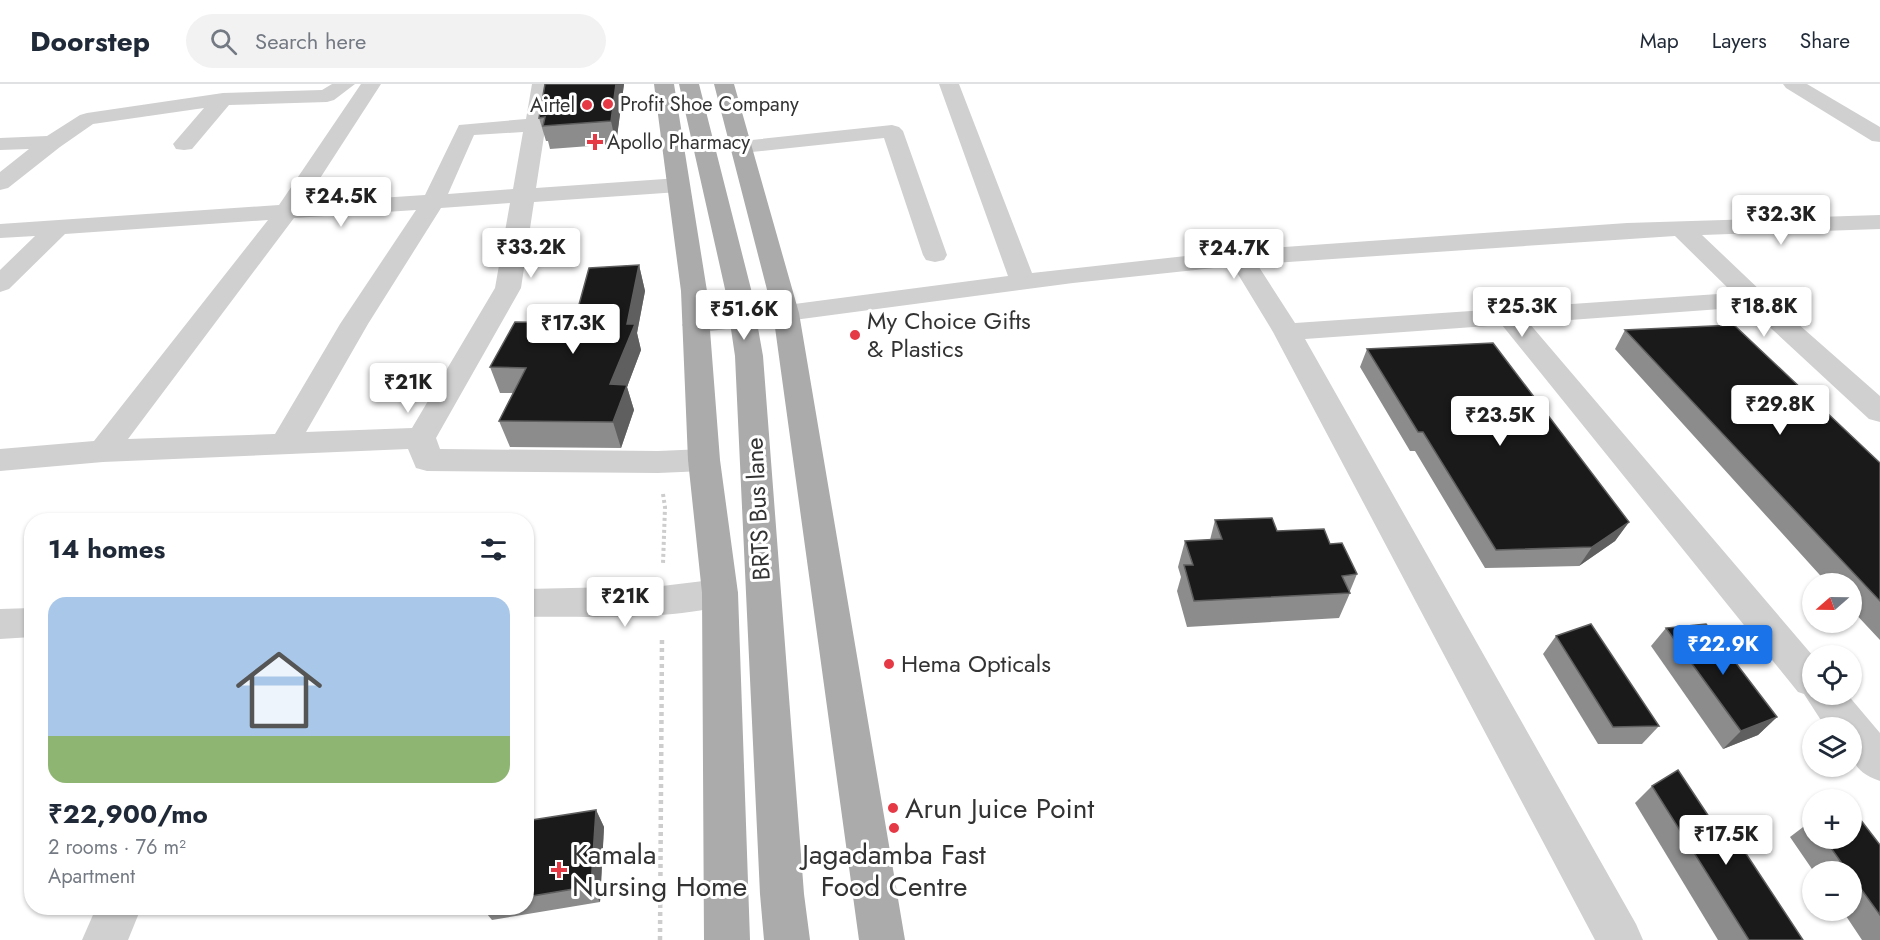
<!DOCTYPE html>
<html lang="en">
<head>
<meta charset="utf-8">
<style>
  :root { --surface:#fff; --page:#f2f2f3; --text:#1f2937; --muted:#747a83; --line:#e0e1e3; --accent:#1a73e8 }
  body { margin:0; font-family:Jost,sans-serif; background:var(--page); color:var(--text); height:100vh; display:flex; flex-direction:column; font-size:22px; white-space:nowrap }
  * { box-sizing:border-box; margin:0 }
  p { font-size:20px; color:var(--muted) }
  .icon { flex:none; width:33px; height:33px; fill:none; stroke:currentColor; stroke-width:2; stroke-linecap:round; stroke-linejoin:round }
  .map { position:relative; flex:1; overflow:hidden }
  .panel { position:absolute; left:24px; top:429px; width:510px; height:402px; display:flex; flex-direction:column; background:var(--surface); border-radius:24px; box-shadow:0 2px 4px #0004 }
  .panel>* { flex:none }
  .needle { width:39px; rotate:250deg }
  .controls { position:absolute; left:1802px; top:489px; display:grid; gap:12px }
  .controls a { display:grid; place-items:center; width:60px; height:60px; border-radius:50%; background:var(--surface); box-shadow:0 2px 4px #0004; font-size:30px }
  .price { position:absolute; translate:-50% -51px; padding:0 14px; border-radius:6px; background:#fff; color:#222; font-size:20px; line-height:39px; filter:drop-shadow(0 2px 3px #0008) }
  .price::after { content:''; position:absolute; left:50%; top:36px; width:18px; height:14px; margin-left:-9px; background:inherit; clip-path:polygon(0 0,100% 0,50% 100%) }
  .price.active { background:var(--accent); color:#fff }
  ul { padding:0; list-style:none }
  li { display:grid; align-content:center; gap:12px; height:318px; padding:0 24px }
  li+li { border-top:2px solid var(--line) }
  li span { display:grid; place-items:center; height:186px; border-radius:18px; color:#555 }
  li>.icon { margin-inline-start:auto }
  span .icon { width:108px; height:108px; fill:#fffc; stroke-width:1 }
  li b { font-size:26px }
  h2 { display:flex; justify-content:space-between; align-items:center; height:72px; padding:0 24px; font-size:26px }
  header { display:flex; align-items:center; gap:36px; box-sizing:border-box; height:84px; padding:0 30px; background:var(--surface); border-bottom:2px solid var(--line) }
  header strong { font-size:28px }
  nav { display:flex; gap:33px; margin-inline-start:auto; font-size:21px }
  .search { width:420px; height:54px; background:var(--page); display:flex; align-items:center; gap:15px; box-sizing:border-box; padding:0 21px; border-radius:33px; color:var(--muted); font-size:22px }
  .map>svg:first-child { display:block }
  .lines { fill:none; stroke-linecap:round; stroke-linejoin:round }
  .path-far1 { stroke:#cdcdcd; stroke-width:4; stroke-dasharray:3 3; stroke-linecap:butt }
  .path { stroke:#cdcdcd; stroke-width:4.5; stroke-dasharray:4 4; stroke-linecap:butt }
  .minor { fill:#d0d0d0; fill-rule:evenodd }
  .major { fill:#ababab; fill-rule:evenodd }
  .wall { fill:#8c8c8c }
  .shaded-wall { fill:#5f5f5f }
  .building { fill:#1a1a1a; stroke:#5f5f5f; stroke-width:1.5 }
  .poi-dot { fill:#e63946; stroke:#fff; stroke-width:2 }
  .labels { text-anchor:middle; stroke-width:6; stroke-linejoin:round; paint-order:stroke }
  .far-poi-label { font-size:20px; fill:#333; stroke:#fff; text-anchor:start }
  .poi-label { font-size:24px; fill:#333; stroke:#fff; text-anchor:start }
  .street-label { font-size:24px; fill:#333; stroke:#fff }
  .near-poi-label { font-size:28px; fill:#333; stroke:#fff; text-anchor:start }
</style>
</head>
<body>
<header>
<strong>Doorstep</strong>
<div class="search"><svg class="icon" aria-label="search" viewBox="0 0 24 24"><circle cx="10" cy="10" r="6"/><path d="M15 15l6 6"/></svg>Search here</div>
<nav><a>Map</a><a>Layers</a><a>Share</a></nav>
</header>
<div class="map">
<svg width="1880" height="856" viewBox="0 0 1880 856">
  <rect width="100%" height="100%" fill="#fff"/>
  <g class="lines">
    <path class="path-far1" d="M663,410L665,423L663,480"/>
    <path class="path" d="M660,856L662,554"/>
    <g class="minor">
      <path d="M332,0H355L334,16L327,18L229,21L192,65L184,66L176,65L173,60L204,24L93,40L60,63L8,104L0,106V88L29,65L0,66V54L47,52L80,31L87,29L223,9L322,6Z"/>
      <path d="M361,0H381L304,119L425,111L459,41L526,35L532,0H552L536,104L679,94L687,96L690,101L687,106L679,108L534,118L521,204L436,354L440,365L658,367L704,365L715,368L720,376L715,384L704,387L658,389L427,387L416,384L408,365L103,378L0,387V365L94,357L268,136L65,150L9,205L0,208V186L35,152L0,154V140L279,121ZM523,48L513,105L448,110L474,51ZM510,119L495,204L412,344L306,348L368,240L441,124ZM416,126L340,240L275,350L128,355L294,134Z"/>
      <path d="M939,0H959L1032,189L1240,166L1627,139L1880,131V145L1702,151L1763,209L1880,312V338L1869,335L1748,223L1529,239L1813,572L1812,610H1847L1880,649V697C1849,686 1851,672 1851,644H1826L1804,610L1798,608L1502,241L1305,255L1636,840L1643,856H1595L1273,248L1233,182L1073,199L696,249L686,247L682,241L686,235L696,233L1008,192ZM1675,152L1733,209L1295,239L1257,180Z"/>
      <path d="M1783,0H1807L1880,43V58L1872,57L1786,4Z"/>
      <path d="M892,41L899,43L903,47L947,171L944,176L935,178L926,176L923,171L884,54L742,69L734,68L731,63L734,58L742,57Z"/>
      <path d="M720,495L733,499L738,509L733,519C675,537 588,532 526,533V505L662,502Z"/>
      <path d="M32,524V553L0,555V525Z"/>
      <path d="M96,824H141L128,856H82Z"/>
    </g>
    <g class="major">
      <path d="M654,0H674L707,207L720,376L738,509L750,856H704L702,509L688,376L681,207Z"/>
      <path d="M679,0H699L751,205L763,272L804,810L810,856H764L760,810L735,272L725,205Z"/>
      <path d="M714,0H734L799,229L905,856H859L773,229Z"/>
    </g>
  </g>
  <g class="wall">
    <path d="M545,0H624L616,60L550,65L548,57H546L539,34Z"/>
    <path d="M639,181L645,207L637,249L641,266L627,303L634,326L621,364L510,363L499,337L513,309H500L490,283L574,239Z"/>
    <path d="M1625,246L1880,379V556L1851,525V500H1828L1615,265Z"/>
    <path d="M1367,265L1629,438L1615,457L1579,482L1485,484L1415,367H1410L1360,283Z"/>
    <path d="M1215,436L1277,447L1330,460L1357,490L1350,507V509L1339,534L1187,543L1177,507L1181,493L1178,483L1185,457L1210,456Z"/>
    <path d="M1666,544L1777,633L1758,651L1723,665L1651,562Z"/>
    <path d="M1556,552L1659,642L1642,660H1598L1543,570Z"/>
    <path d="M1652,702L1725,757L1803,856H1718L1635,719Z"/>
    <path d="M596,726L604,743L600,818L492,836L482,824H526V737Z"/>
    <path d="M1811,737L1812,754H1851L1880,761V856H1862L1842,826H1851V788H1814L1790,753Z"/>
  </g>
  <g class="shaded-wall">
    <path d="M616,0H624L616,60L611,37Z"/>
    <path d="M639,181L645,207L637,249L641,266L627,303L634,326L621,364L613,338L610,300L627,240Z"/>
    <path d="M1629,438L1615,457L1579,482L1592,463Z"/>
    <path d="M1777,633L1758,651L1723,665L1741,647Z"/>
    <path d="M596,726L604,743L600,818L591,802Z"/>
  </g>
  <g class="building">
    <path d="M545,0H616L611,37L543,42L545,33L539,34Z"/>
    <path d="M639,181L627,240H635L610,300L627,301L613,338L499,337L526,284L490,283L515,238L574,239L589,184Z"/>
    <path d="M1734,241L1880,379V517L1625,246Z"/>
    <path d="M1493,259L1629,438L1592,463L1496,466L1423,348H1418L1367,265Z"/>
    <path d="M1272,434L1277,447L1324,445L1330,460L1342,459L1357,490L1342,492L1350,509L1194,517L1184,481H1193L1185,457L1222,455L1215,436Z"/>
    <path d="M1591,540L1659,642L1613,643L1556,552Z"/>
    <path d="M1706,540L1777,633L1741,647L1666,544Z"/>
    <path d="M1678,686L1725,757L1735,753L1803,856H1749L1652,702Z"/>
    <path d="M596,726L591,802L526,813V737Z"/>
    <path d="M1851,735H1860L1880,761V831L1851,791V788H1848L1824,754H1851Z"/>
  </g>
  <g class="poi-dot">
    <circle cx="608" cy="20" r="6"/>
    <circle cx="587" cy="21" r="6"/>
    <path d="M592 49h6v6h6v6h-6v6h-6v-6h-6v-6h6z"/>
    <circle cx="855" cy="251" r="6"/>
    <circle cx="889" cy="580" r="6"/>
    <circle cx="893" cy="724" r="6"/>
    <circle cx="894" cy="744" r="6"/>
    <path d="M556 777h6v6h6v6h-6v6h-6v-6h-6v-6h6z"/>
  </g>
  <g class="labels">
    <g class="far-poi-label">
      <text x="620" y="27">Profit Shoe Company</text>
      <text x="575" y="28" text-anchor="end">Airtel</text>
      <text x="607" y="65">Apollo Pharmacy</text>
    </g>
    <g class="poi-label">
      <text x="867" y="245">My Choice Gifts<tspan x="867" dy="28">&amp; Plastics</tspan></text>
      <text x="901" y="588">Hema Opticals</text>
    </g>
    <g class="street-label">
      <text transform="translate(758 425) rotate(-93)" y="8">BRTS Bus lane</text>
    </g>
    <g class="near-poi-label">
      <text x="905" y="734">Arun Juice Point</text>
      <text x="572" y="780">Kamala<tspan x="572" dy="32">Nursing Home</tspan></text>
      <text x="894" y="780" text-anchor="middle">Jagadamba Fast<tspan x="894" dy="32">Food Centre</tspan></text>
    </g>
  </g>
</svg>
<div class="controls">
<a><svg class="needle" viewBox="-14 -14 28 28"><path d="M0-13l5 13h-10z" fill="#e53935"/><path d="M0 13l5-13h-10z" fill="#747a83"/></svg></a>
<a><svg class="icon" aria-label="locate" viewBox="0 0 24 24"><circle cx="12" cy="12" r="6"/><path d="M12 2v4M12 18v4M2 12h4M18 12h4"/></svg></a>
<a><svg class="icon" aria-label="layers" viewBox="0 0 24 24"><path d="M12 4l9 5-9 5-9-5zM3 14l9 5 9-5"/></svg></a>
<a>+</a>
<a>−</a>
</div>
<b class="price" style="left:341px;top:144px">₹24.5K</b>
<b class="price" style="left:1781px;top:162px">₹32.3K</b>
<b class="price" style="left:531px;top:195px">₹33.2K</b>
<b class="price" style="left:1234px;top:196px">₹24.7K</b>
<b class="price" style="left:1522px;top:254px">₹25.3K</b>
<b class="price" style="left:1764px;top:254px">₹18.8K</b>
<b class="price" style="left:744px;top:257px">₹51.6K</b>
<b class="price" style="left:573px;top:271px">₹17.3K</b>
<b class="price" style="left:408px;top:330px">₹21K</b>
<b class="price" style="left:1780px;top:352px">₹29.8K</b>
<b class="price" style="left:1500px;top:363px">₹23.5K</b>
<b class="price" style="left:625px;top:544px">₹21K</b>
<b class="price active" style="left:1723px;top:592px">₹22.9K</b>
<b class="price" style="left:1726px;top:782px">₹17.5K</b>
<section class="panel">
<h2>14 homes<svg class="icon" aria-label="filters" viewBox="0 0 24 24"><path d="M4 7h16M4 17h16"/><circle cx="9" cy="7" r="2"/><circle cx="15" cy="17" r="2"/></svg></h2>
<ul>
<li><span style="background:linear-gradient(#a9c7e8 75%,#8fb573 0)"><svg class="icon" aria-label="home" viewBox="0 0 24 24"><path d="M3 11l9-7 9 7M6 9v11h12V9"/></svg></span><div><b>₹22,900/mo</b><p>2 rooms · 76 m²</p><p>Apartment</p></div></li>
</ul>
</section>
</div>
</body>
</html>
